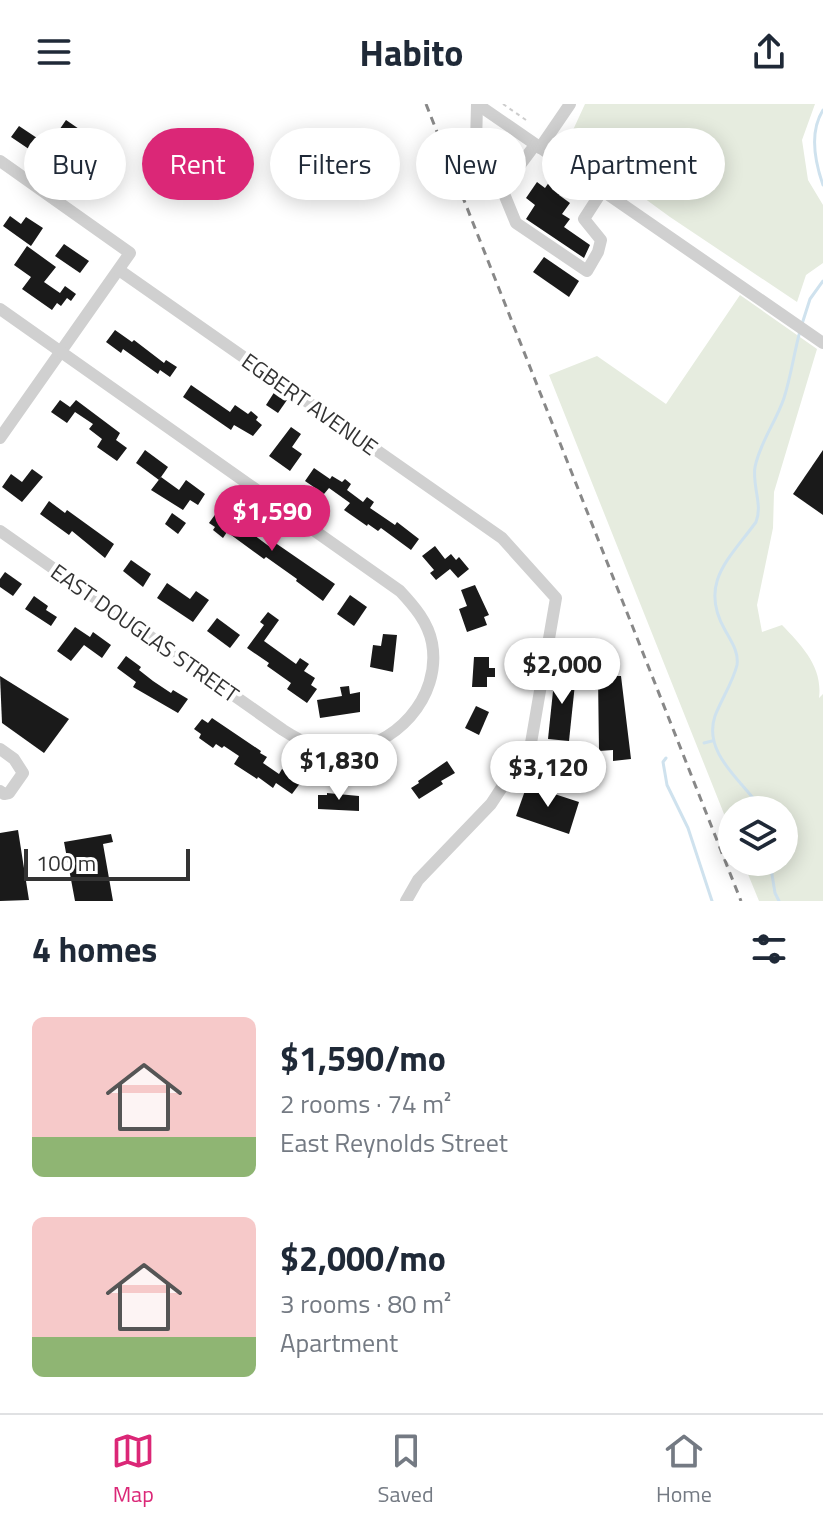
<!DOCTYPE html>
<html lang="en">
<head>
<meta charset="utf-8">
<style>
  :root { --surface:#fff; --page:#f2f2f3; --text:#1f2937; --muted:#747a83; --line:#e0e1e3; --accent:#db2777 }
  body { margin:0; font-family:"Titillium Web",sans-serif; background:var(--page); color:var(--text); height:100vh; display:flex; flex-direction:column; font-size:30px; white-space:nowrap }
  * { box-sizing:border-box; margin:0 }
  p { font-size:26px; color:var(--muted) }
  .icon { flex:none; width:44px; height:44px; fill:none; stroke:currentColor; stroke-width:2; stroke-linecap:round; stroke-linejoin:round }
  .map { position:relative; height:797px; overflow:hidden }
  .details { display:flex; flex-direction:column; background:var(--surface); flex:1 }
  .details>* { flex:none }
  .hud { position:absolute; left:24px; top:24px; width:776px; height:72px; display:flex; gap:16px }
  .fabs { position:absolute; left:718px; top:692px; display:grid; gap:16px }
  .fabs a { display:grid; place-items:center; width:80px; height:80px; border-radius:50%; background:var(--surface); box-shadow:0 4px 20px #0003; font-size:40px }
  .scale { position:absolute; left:24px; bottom:20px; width:166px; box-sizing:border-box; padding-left:8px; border:4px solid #333; border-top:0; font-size:22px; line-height:28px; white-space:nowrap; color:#333; -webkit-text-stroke:6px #fff; paint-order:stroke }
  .price { position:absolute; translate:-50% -68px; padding:0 18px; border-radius:28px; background:#fff; color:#222; font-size:26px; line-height:52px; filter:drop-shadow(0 2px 4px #0008) }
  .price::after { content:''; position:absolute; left:50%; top:48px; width:24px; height:18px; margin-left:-12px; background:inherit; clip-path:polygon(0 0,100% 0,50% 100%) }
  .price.active { background:var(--accent); color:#fff }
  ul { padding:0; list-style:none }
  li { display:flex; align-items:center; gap:24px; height:200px; padding:0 32px }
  li span { display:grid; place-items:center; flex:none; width:224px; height:160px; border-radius:12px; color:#555 }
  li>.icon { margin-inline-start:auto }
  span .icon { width:96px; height:96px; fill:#fffc; stroke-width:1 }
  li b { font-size:34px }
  h2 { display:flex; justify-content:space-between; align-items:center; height:96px; padding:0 32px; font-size:34px }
  .chip { padding:0 28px; border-radius:36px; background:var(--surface); box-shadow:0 4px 20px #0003; font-size:28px; line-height:72px }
  .chip.active { background:var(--accent); color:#fff }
  header { display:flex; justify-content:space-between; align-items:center; height:104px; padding:0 32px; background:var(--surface); font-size:36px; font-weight:700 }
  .menu { display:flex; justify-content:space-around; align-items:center; height:112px; border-top:2px solid var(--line); background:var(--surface); font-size:22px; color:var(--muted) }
  .menu a { display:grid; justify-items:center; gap:4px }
  .menu .active { color:var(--accent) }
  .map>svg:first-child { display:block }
  .green { fill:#e6ecdf }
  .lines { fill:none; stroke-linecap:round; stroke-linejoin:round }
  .stream { stroke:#cfe2ee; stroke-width:3 }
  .building { fill:#1a1a1a }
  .path { stroke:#cdcdcd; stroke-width:2; stroke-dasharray:4 4; stroke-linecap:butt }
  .minor { stroke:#d0d0d0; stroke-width:12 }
  .rail { stroke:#888; stroke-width:3; stroke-dasharray:8 6; stroke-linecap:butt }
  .labels { text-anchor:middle; stroke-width:8; stroke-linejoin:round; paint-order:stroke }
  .street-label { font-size:22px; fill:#333; stroke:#fff }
</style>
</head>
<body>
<header><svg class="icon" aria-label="menu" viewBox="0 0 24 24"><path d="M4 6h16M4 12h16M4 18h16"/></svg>Habito<svg class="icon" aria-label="share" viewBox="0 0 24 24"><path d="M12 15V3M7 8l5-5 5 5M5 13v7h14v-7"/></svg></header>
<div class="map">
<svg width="823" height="797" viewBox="0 0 823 797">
  <rect width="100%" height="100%" fill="#fff"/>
  <g class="green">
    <path d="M585,0H815L802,36L808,76L823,101V159L806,171L797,198L670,113L574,43L573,26Z"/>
    <path d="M740,191L817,245L774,388L773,424L757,501L762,528L782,521C802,542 823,563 819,594L823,590V797H759L743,758H784V706H732V730L549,271L597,252L666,300Z"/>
  </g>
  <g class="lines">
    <g class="stream">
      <path d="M823,6C809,28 815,58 823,81"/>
      <path d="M802,220L810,195L823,177"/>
      <path d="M704,639L712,637"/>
      <path d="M666,654L663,658L667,681L688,724L712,797"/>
      <path d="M762,706C744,678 702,650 715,612C721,596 733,578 737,561C739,548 731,537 725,526C698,479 730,454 756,418C763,401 752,382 755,363C760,338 776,318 784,294C791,272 794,249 800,227"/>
      <path d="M770,758L775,789L779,797"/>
    </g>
  </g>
  <g class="building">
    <path d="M66,16L82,27L77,34L69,28L57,44L63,48L54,62L11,33L19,22L43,38L49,33L53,35Z"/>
    <path d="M99,63L109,69L103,78L106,80L99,92L88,84Z"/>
    <path d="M552,74L565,83L559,91L570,99L562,110L570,115L564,123L590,141L584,154L526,115L535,101L526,94L537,78L545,84Z"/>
    <path d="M10,112L21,120L26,113L43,124L31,142L3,122Z"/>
    <path d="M64,140L89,157L80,169L55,152Z"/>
    <path d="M27,142L56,163L44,178L60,189L65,182L76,190L71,197L67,194L61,202L57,199L52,206L22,185L31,173L14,161Z"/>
    <path d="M544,153L579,177L569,193L533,168Z"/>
    <path d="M115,226L132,238L134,236L164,259L166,256L177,263L170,273L160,266L158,270L123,245L121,249L106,238Z"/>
    <path d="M191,281L230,308L235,301L248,310L251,307L258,313L256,316L262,321L253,332L234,321L231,326L183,293Z"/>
    <path d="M275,287L287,296L278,309L266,301Z"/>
    <path d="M60,296L70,303L76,296L120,329L116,336L127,344L117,357L97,343L102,335L89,325L93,320L75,308L67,319L51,308Z"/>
    <path d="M291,323L301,330L292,343L302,350L290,367L269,352Z"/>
    <path d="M145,346L168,363L159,376L136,359Z"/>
    <path d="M823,346V411L793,390Z"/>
    <path d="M314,364L330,375L332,372L342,378L345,375L351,380L347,386L363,398L367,393L374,398L370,404L395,421L397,418L419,435L411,446L381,424L378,427L368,420L367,422L344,406L350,399L329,384L324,390L305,377Z"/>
    <path d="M32,365L43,373L22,398L2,383L11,370L22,378Z"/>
    <path d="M161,373L179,386L186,376L205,390L198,401L190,396L183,406L151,386Z"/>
    <path d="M49,397L65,409L67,406L114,440L105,454L72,427L69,431L40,410Z"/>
    <path d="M222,401L241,414L238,419L270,443L274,438L335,480L323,497L296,477L297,475L266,453L264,455L227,428L223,434L213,426L215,423L209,419Z"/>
    <path d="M172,409L186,419L178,430L165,420Z"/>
    <path d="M435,442L445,455L451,450L456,456L459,453L469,465L458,474L450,465L436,476L430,469L434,466L422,452Z"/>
    <path d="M131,456L151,470L143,483L123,467Z"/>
    <path d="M5,468L22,480L13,492L0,483V475Z"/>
    <path d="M167,479L190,495L196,487L209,496L193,518L157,494Z"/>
    <path d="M475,481L489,511L484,513L487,521L467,528L459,505L467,502L461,486Z"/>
    <path d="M350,491L367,503L354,522L337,510Z"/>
    <path d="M34,492L48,502L46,506L57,513L51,522L25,505Z"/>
    <path d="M268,508L279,516L264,537L296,560L300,554L309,560L304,567L315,574L311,581L317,585L307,599L287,585L291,579L267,562L269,559L247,544L264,521L260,518Z"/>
    <path d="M217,514L240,531L230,544L207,527Z"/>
    <path d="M75,523L90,533L93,528L111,541L102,554L84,541L71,557L57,547Z"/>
    <path d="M383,530L397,531L393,568L370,563L373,541L381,542Z"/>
    <path d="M126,552L141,563L139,566L153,577L171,589L173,586L188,595L178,609L133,583L136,578L117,564Z"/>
    <path d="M474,553H489V564H495V573H487V583H472Z"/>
    <path d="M555,568L576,570L569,637L548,635Z"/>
    <path d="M0,572L69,615L44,649L2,619Z"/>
    <path d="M598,572H621L631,655L613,657V646L599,647Z"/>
    <path d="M349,582L350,590L360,588V608L320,614L317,596L342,592L340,583Z"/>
    <path d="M476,602L489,608L479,631L465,624Z"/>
    <path d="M212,614L261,647L260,649L267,653L263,659L279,670L282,665L301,678L292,690L276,679L273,684L258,673L257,675L234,660L239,652L224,642L222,644L216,640L213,644L199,634L201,630L194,625L202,615L208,619Z"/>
    <path d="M447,657L455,669L441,677L443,680L419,695L411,684L419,679L418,677Z"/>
    <path d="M527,681L579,698L569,730L516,712Z"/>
    <path d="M327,689L359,692V707L318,705V691H327Z"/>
    <path d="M18,726L29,796L0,797V729Z"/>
    <path d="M111,730L113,738L103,740L113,797H75L64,738Z"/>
  </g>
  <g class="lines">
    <path class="path" d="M503,0L526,16"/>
    <g class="minor">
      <path d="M477,0L823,239"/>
      <path d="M477,0L476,41L502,85L535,41"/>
      <path d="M540,44L570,0"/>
      <path d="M0,57L130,149L0,334"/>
      <path d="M502,85L516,119L587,167L598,148L601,136L584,115L602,87"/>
      <path d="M119,166L502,434L556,494L531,639L491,700L418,776L406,797"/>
      <path d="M0,205L400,487C414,502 428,518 432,539C442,594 394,645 340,647C319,647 300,637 283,626L0,427"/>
      <path d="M0,645L14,655L23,669L9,689L4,690L0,687"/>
    </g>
    <path class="rail" d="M426,0L741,797"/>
  </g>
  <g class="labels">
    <g class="street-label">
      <text transform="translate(310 300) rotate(35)" y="8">EGBERT AVENUE</text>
      <text transform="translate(145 529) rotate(35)" y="8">EAST DOUGLAS STREET</text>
    </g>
  </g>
</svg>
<div class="fabs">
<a><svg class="icon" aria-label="layers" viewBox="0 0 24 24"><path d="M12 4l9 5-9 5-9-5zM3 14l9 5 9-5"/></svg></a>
</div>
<div class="scale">100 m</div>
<b class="price active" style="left:272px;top:449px">$1,590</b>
<b class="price" style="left:562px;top:602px">$2,000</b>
<b class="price" style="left:339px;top:698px">$1,830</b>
<b class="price" style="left:548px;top:705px">$3,120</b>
<div class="hud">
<a class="chip">Buy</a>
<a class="chip active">Rent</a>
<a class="chip">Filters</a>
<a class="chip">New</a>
<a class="chip">Apartment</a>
</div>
</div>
<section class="details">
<h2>4 homes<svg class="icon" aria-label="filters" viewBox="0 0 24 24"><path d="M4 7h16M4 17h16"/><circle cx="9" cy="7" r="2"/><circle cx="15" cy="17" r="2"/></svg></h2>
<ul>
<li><span style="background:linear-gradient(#f6c9c9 75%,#8fb573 0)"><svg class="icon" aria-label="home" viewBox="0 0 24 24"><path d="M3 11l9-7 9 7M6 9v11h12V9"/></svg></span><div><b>$1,590/mo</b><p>2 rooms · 74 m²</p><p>East Reynolds Street</p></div></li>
<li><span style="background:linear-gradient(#f6c9c9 75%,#8fb573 0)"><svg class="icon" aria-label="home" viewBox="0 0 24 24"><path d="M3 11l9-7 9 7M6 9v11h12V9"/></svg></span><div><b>$2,000/mo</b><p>3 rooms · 80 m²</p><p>Apartment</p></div></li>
</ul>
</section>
<nav class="menu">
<a class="active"><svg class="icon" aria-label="map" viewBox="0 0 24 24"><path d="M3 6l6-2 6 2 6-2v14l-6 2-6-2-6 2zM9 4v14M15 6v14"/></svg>Map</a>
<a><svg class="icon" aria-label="saved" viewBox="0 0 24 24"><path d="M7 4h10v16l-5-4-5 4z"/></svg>Saved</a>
<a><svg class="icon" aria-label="home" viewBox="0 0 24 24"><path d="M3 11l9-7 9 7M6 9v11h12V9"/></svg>Home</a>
</nav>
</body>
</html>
